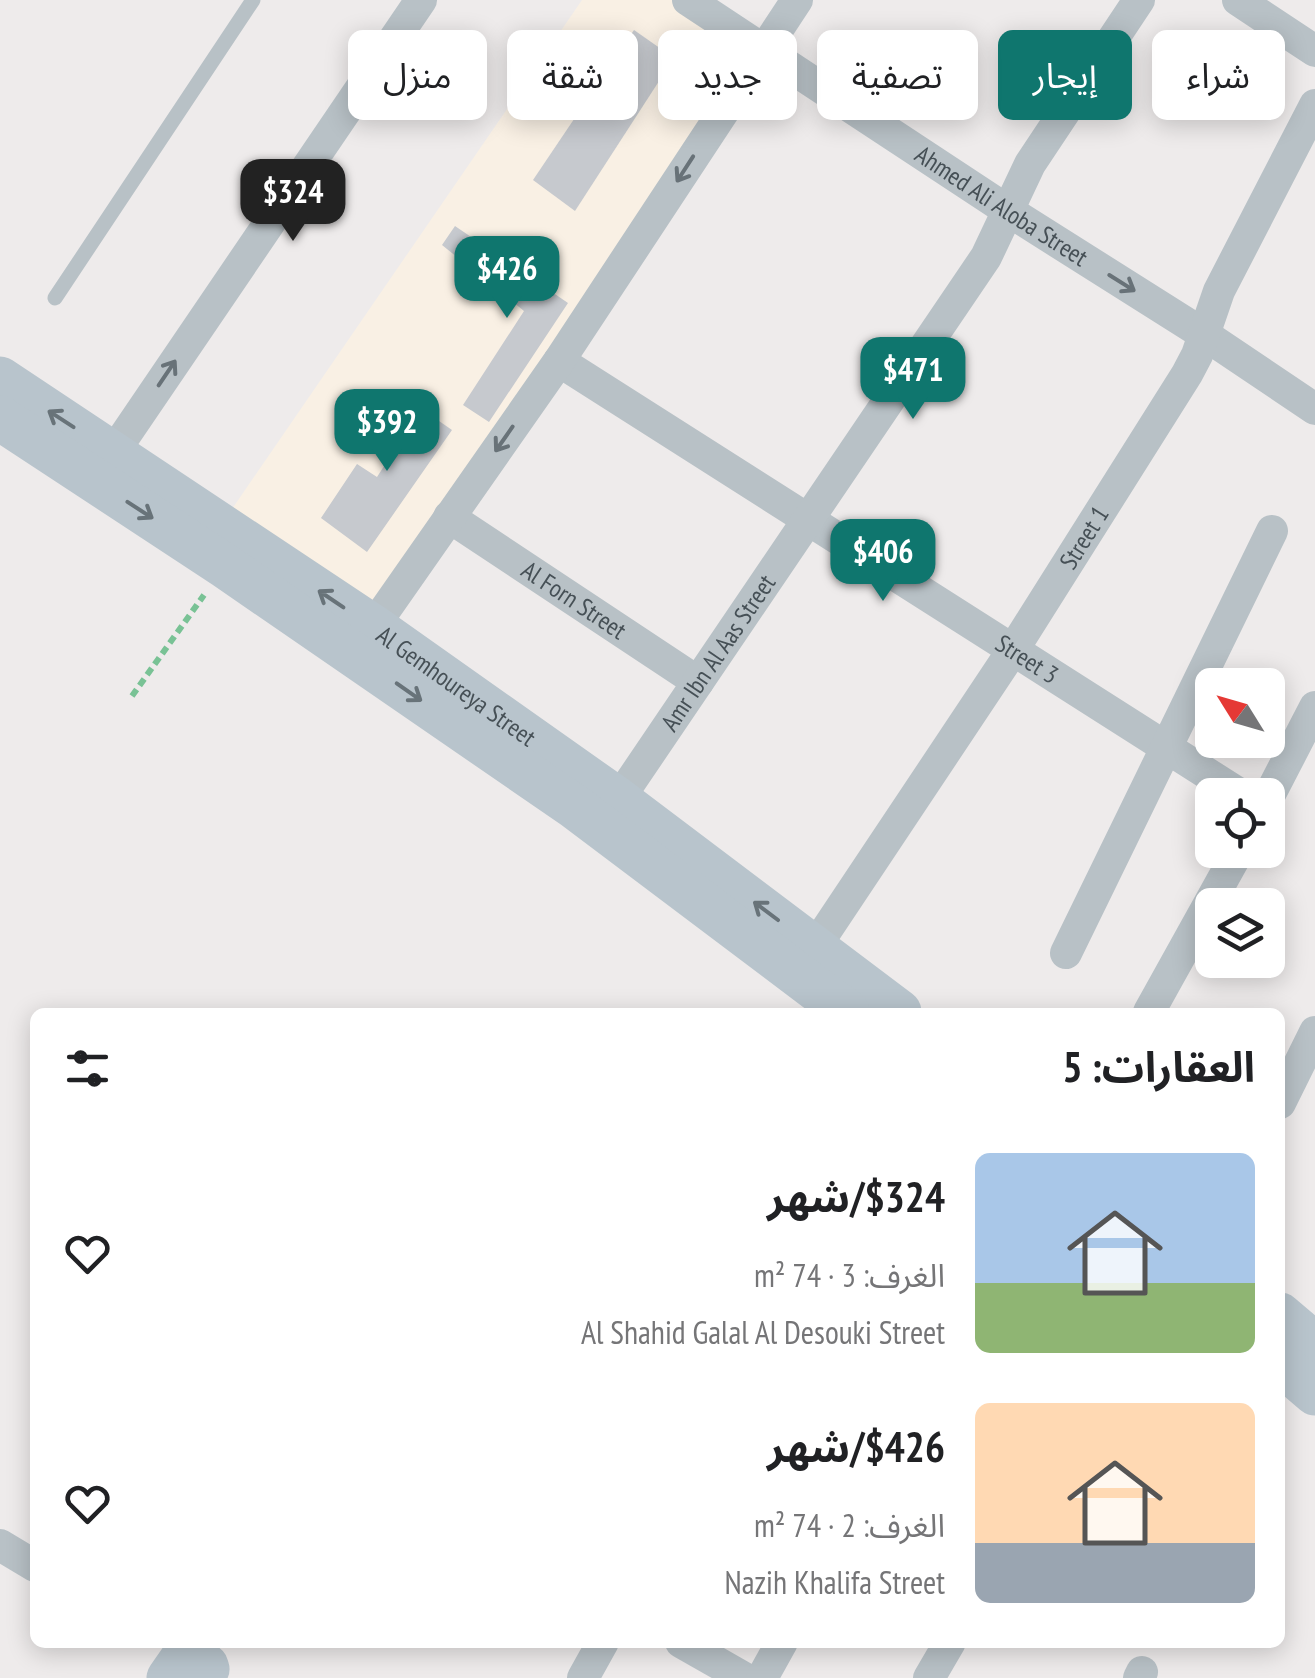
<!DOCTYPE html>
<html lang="ar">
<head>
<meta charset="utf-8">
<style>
  :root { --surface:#fff; --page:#f2f2f2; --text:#202124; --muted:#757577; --accent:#0f766e }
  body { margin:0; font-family:"PT Sans Narrow","Noto Sans Arabic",sans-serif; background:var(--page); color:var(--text); direction:rtl; height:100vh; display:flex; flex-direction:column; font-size:38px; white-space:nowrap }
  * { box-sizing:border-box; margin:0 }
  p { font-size:32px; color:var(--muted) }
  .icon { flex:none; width:55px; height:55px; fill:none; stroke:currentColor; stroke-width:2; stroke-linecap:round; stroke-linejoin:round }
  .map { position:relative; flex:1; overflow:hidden; direction:ltr }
  .details { position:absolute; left:30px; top:1008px; width:1255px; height:640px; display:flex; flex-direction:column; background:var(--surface); border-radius:15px; box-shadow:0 5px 25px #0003; direction:rtl }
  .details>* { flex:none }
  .hud { position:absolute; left:30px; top:30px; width:1255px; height:90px; direction:rtl; display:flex; gap:20px }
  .needle { width:65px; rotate:307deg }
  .tools { position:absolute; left:1195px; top:668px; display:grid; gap:20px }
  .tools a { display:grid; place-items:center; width:90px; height:90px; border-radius:15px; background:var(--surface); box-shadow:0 5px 25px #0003; font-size:50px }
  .price { position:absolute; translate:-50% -85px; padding:0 22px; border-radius:20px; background:var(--accent); color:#fff; font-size:32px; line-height:65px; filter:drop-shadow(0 2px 5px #0008) }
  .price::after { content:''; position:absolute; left:50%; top:60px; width:30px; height:22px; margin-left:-15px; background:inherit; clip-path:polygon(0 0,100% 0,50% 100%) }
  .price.current { background:#222; color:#fff }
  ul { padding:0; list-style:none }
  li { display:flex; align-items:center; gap:30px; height:250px; padding:0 30px }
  li span { display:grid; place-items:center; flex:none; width:280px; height:200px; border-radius:15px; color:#555 }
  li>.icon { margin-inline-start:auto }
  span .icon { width:120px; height:120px; fill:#fffc; stroke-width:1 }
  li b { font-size:42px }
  h2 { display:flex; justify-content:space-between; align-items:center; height:120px; padding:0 30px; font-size:42px }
  .tag { padding:0 35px; border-radius:15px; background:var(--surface); box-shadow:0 5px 25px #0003; font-size:35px; line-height:90px }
  .tag.current { background:var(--accent); color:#fff }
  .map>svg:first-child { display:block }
  .commercial { fill:#f9f0e4 }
  .building { fill:#c6c9ce }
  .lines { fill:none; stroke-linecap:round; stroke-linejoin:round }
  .path { stroke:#79c295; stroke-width:6; stroke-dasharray:8 5; stroke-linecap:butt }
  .lane { stroke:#b8c1c6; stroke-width:15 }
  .street { stroke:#b8c1c6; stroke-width:32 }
  .secondary { stroke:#b8c4cc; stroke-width:45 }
  .oneway { stroke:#687278 }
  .oneway2 { stroke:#687379 }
  .labels { text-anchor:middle; stroke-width:8; stroke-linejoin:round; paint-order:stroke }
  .street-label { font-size:25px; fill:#465056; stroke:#fff }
</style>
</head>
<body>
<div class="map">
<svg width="1315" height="1678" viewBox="0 0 1315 1678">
  <rect width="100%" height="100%" fill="#eeebeb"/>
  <path class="commercial" d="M582,0H688L764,50L373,627L221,525Z"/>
  <g class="building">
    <path d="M634,30L674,58L575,211L533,180Z"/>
    <path d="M455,226L568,303L489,422L463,405L524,311L442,245Z"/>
    <path d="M403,396L452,430L367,552L321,518L357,464L377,477L388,460L369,448Z"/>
  </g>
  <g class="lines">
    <path class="path" d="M132,696L204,595"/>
    <path class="lane" d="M55,298L253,0"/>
    <g class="street">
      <path id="s1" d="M688,0L1007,210L1205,335L1315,409"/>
      <path d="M1238,0L1315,51"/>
      <path id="s2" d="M559,361L1241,795"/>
      <path d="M113,453L421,0"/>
      <path id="s3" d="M449,517L698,682"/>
      <path d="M373,627L559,361L797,0"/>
      <path d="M1268,798L1315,707"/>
      <path id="s4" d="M618,800L986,257L1030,164L1139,0"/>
      <path id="s5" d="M815,947L1013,650L1187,374L1197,355L1219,291L1315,105"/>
      <path d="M1066,953L1272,531"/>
      <path d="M1149,1012L1239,850"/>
      <path d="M1280,1103L1315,1032"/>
      <path d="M0,1545L35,1566"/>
      <path d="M681,1642L744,1678"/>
      <path d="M583,1678L603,1642"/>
      <path d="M762,1678L782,1642"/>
      <path d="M929,1678L950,1642"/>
      <path d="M1139,1678L1142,1672"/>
    </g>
    <g class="secondary">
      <path id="s6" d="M0,379L373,627L618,800L899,1012"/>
      <path d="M0,418L225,566L575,807L847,1012"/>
      <path d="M1280,1315L1315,1345"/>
      <path d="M1280,1363L1315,1393"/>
      <path d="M169,1678L185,1655L206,1666L207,1669L202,1678"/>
    </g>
  </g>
  <defs><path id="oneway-shaft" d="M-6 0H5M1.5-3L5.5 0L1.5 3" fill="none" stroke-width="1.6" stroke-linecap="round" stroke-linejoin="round" transform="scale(2.5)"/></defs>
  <g class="oneway">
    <use href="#oneway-shaft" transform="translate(685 169) rotate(123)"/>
    <use href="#oneway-shaft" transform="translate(1122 283) rotate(32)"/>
    <use href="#oneway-shaft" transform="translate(167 373) rotate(-56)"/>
    <use href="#oneway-shaft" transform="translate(504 439) rotate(125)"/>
  </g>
  <g class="oneway2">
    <use href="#oneway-shaft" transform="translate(61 419) rotate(-147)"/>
    <use href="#oneway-shaft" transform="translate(140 510) rotate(33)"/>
    <use href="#oneway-shaft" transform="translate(331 599) rotate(-146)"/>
    <use href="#oneway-shaft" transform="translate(409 692) rotate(35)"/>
    <use href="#oneway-shaft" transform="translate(766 911) rotate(-143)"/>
  </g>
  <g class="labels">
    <g class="street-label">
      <text dy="9" stroke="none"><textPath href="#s1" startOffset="375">Ahmed Ali Aloba Street</textPath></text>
      <text dy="9" stroke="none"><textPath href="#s5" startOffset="490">Street 1</textPath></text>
      <text dy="9" stroke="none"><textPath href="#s3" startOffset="150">Al Forn Street</textPath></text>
      <text dy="9" stroke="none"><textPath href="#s4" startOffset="178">Amr Ibn Al Aas Street</textPath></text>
      <text dy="9" stroke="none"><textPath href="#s2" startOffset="555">Street 3</textPath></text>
      <text dy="9" stroke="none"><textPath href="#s6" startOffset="550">Al Gemhoureya Street</textPath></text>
    </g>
  </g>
</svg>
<div class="tools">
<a><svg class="needle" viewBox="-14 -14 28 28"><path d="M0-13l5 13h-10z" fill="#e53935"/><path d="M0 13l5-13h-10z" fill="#757577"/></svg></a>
<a><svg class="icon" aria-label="locate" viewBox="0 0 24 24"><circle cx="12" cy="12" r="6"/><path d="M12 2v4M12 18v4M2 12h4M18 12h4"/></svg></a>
<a><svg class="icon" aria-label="layers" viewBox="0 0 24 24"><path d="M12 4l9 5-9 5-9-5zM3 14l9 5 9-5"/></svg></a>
</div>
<b class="price current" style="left:293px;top:244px">$324</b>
<b class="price" style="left:507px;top:321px">$426</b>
<b class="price" style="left:913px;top:422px">$471</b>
<b class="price" style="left:387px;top:474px">$392</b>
<b class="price" style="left:883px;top:604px">$406</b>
<div class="hud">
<a class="tag">شراء</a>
<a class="tag current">إيجار</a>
<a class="tag">تصفية</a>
<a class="tag">جديد</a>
<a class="tag">شقة</a>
<a class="tag">منزل</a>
</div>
<section class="details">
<h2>العقارات: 5<svg class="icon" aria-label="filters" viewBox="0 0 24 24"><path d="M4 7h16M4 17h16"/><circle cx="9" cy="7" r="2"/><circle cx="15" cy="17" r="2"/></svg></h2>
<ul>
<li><span style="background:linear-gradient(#a9c7e8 65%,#8fb573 0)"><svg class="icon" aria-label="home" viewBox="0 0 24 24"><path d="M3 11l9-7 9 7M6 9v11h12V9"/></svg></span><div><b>$324/شهر</b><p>الغرف: 3 · 74 m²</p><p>Al Shahid Galal Al Desouki Street</p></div><svg class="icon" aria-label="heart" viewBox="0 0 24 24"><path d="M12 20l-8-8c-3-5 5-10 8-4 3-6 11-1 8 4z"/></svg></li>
<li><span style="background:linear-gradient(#ffd9b3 70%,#9aa5b1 0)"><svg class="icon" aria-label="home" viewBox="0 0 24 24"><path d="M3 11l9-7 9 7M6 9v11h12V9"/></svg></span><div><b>$426/شهر</b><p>الغرف: 2 · 74 m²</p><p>Nazih Khalifa Street</p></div><svg class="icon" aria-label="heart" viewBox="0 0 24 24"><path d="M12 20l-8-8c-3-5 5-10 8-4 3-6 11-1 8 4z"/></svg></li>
</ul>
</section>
</div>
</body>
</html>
